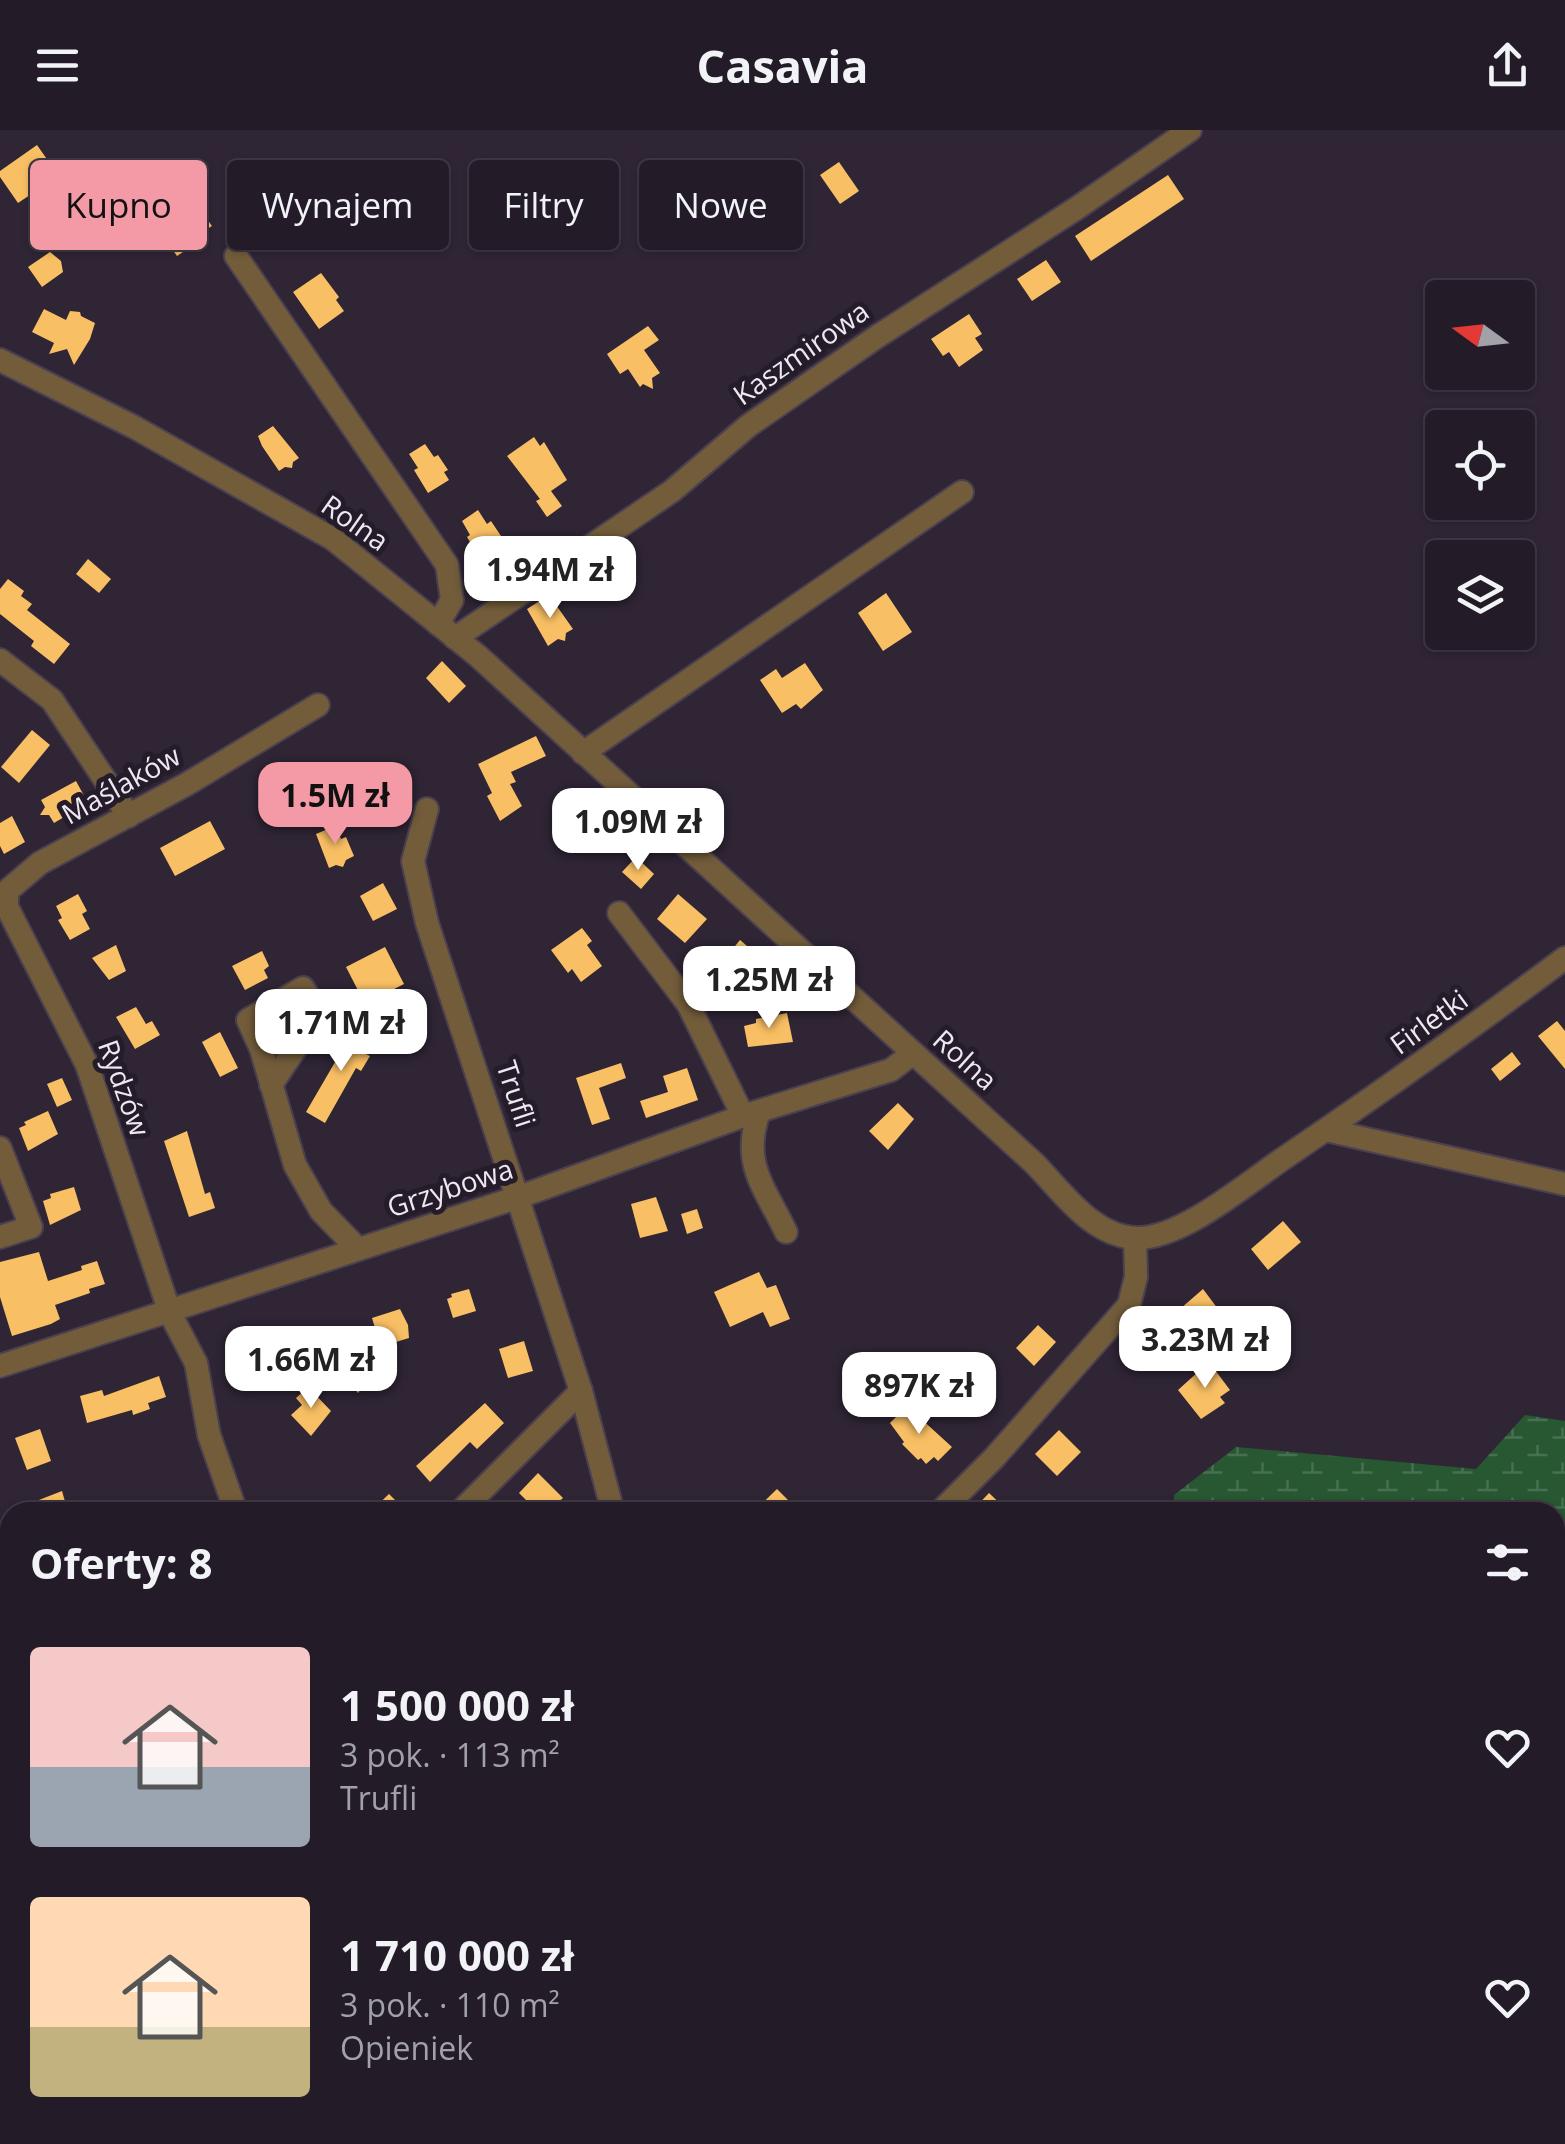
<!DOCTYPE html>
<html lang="pl">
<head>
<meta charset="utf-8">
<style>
  :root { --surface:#231c28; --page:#2f2934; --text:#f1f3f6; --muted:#a3a1a8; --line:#403a45; --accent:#f49aa6 }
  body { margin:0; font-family:"Open Sans",sans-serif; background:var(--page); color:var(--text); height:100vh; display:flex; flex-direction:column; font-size:38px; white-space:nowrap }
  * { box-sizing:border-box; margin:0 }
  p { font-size:32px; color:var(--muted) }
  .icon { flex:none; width:55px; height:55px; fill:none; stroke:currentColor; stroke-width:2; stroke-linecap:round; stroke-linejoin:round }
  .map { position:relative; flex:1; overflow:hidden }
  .drawer { position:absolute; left:0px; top:1372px; width:1565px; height:642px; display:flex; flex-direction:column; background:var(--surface); border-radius:30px 30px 0 0; box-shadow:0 2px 8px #0004,0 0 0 2px var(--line) }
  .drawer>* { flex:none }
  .hud { position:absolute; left:30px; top:30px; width:1000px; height:90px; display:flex; gap:20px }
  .needle { width:65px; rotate:285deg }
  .fabs { position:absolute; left:1425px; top:150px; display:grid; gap:20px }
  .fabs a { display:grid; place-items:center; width:110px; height:110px; border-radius:10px; background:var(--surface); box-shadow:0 2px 8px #0004,0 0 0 2px var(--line); font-size:50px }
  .price { position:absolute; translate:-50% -85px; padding:0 22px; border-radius:20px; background:#fff; color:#222; font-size:32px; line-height:65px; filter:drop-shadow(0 2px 5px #0008) }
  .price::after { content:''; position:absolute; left:50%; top:60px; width:30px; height:22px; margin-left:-15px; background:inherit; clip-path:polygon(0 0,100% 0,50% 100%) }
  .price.active { background:var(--accent); color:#111 }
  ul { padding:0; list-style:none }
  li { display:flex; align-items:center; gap:30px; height:250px; padding:0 30px }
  li span { display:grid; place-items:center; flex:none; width:280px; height:200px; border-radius:10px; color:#555 }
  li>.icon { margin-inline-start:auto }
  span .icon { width:120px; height:120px; fill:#fffc; stroke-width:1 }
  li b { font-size:42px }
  h2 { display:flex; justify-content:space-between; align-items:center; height:120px; padding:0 30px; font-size:42px }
  .chip { padding:0 35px; border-radius:10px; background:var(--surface); box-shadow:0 2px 8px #0004,0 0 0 2px var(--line); font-size:35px; line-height:90px }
  .chip.active { background:var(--accent); color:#111 }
  header { display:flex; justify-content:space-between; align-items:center; height:130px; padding:0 30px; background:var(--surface); font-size:45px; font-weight:700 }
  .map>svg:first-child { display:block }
  .grass { fill:#275832 }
  .wetland { fill:url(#wetland-marsh) }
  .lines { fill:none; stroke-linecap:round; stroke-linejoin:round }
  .stream { stroke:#104061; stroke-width:5 }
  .building { fill:#f9bf64 }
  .minor-casing { stroke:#4a4050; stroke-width:26 }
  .path { stroke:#8e8593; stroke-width:4; stroke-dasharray:5 5; stroke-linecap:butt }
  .minor { stroke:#725c3a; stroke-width:22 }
  .labels { text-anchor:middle; stroke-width:10; stroke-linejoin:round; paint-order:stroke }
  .street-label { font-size:28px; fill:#efe8f3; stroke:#251c2a }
</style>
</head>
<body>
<header><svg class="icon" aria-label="menu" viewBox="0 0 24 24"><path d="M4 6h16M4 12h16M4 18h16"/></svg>Casavia<svg class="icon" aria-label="share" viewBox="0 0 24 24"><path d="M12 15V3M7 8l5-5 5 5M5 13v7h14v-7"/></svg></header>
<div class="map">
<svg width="1565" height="2014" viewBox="0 0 1565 2014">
  <defs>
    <pattern id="wetland-marsh" width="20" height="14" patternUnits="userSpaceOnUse" patternTransform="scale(2.5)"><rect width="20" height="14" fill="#275832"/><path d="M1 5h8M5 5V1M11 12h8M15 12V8" fill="none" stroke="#477050"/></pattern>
  </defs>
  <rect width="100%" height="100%" fill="#2f2535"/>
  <path class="grass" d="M4,1597L10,1604V1716L0,1706V1599Z"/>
  <path class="wetland" d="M1525,1285L1565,1291V2014H567L574,2005H1555V1382H1174V1365L1236,1317L1476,1339Z"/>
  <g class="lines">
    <g class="stream">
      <path d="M1555,1651L1565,1653"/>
      <path d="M1555,1673L1565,1662"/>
      <path d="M1250,2014L1258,2005"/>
    </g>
  </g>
  <g class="building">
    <path d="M37,15L56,42L38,55L36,66L30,65L18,73L0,47V41Z"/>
    <path d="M839,32L859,61L840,74L820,45Z"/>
    <path d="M1168,45L1184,69L1091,131L1075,106Z"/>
    <path d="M264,55L290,92L269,107L244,69Z"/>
    <path d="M201,81L212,96L194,107L198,112L177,126L163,106Z"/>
    <path d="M50,122L61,131L63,142L42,157L28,137Z"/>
    <path d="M1046,130L1061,152L1032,171L1017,149Z"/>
    <path d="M321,143L339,167L336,170L344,181L319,199L293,162Z"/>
    <path d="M44,179L66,190L70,181L80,182L81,186L95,193L90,209L74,235L67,219L49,224L54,213L32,202Z"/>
    <path d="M969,184L982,204L975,208L983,220L959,237L949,222L943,226L931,209Z"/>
    <path d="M648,196L659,210L644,220L660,243L652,248L653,259L643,254L640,257L628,239L620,244L607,224Z"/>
    <path d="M273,296L299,328L293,332L292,338L285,337L279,341L262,316L258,306Z"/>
    <path d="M534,307L540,316L544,312L567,350L551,361L562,376L547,387L536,371L540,369L507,326Z"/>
    <path d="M425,314L434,327L438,325L448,340L444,342L449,350L428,363L414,340L418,338L409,324Z"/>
    <path d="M478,380L487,394L491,391L501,406L496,409L502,417L481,430L467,407L470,405L462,391Z"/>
    <path d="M88,429L111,449L99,463L76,444Z"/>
    <path d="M589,436L599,451L585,460L575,445Z"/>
    <path d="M8,449L24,461L21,466L32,474L27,480L70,514L54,534L31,516L34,511L0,484V459Z"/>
    <path d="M886,463L912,502L883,521L858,483Z"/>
    <path d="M549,465L573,499L566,503L565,511L558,509L548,516L527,479Z"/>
    <path d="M442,531L466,556L449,573L426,548Z"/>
    <path d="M805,533L823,560L801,579L796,574L782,583L760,550L776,539L782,548Z"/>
    <path d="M32,600L50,615L19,653L1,637Z"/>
    <path d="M536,606L546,626L511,642L516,652L510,654L522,676L500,691L487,666L492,663L478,634Z"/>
    <path d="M76,651L88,673L54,693L49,685H40L45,677L41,670Z"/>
    <path d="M12,686L25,712L4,724L0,716V693Z"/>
    <path d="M210,691L225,719L175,746L160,718Z"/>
    <path d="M335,696L341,709L346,707L354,726L346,730L343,737L336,735L329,738L316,704Z"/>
    <path d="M636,727L654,744L641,759L622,742Z"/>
    <path d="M383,753L397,779L373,791L360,766Z"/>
    <path d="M78,764L87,781L82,784L90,799L70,810L58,790L62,788L56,776Z"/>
    <path d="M678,764L707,789L685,813L657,789Z"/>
    <path d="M582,798L592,811L587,815L602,836L581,852L572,839L568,843L551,820Z"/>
    <path d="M740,810L754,822L730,849L718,837Z"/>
    <path d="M116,815L126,841L109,850L92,828Z"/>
    <path d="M385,817L404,854L365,874L346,837Z"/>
    <path d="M262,821L269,836L264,840L268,848L245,860L232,836Z"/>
    <path d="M136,877L146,894L152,891L160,905L135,919L116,887Z"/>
    <path d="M787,883L793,912L748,917L744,896L756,893V889Z"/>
    <path d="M1557,891L1565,901V939L1538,906Z"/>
    <path d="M356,896L374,906L364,923L370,926L361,941L356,938L325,993L306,982Z"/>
    <path d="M220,902L238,938L220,947L202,912Z"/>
    <path d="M1512,922L1521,934L1500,951L1491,939Z"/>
    <path d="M621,933L626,948L599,958L610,989L592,995L576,948Z"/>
    <path d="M687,938L698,970L646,988L640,971L668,962L663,946Z"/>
    <path d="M62,948L72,970L57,977L47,954Z"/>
    <path d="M898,973L914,989L888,1020L869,1001Z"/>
    <path d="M48,981L58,1004L28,1021L19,998L26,995L24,992Z"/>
    <path d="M187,1001L205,1064L210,1062L215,1078L189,1087L164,1011Z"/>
    <path d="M74,1057L81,1080L50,1095L43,1071L51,1068L50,1064Z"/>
    <path d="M656,1067L668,1101L640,1108L631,1074Z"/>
    <path d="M697,1079L703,1098L687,1104L681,1084Z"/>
    <path d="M1283,1091L1301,1112L1268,1140L1251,1119Z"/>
    <path d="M39,1122L48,1151L82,1140L81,1136L97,1131L105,1154L89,1159L90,1163L55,1175L60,1189L51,1194L12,1206L0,1167V1132Z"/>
    <path d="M759,1142L767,1158L776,1155L790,1189L770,1197L763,1182L730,1197L714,1162Z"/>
    <path d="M469,1159L476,1181L453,1188L447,1169L452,1167L451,1164Z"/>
    <path d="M1203,1159L1224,1187L1214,1194L1219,1200L1196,1218L1172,1186Z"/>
    <path d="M400,1179L408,1195L409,1208L363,1222L379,1238L358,1263L339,1241L377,1205L372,1188Z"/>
    <path d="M1038,1195L1056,1212L1034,1236L1016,1218Z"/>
    <path d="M524,1211L533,1241L508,1248L499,1219Z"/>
    <path d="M1209,1232L1230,1260L1220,1267L1225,1273L1201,1289L1178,1260Z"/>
    <path d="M159,1246L166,1267L148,1273L150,1279L133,1285L132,1280L87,1293L80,1266L102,1260L104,1266Z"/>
    <path d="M308,1257L331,1281L311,1306L291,1285L302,1275L296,1268Z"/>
    <path d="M485,1273L504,1293L477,1319L470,1312L430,1352L416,1336Z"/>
    <path d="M907,1276L952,1317L938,1331L934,1327L926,1334L921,1328L918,1330L902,1314L904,1312L890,1293Z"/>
    <path d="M40,1299L51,1331L27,1340L15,1308Z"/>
    <path d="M1059,1300L1081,1322L1057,1346L1035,1324Z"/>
    <path d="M538,1343L563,1368L547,1382H538L519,1363Z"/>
    <path d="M777,1359L800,1382H753Z"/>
    <path d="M62,1361L66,1375L44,1382H8Z"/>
    <path d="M989,1363L1009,1382H971Z"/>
    <path d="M389,1364L407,1382H370Z"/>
  </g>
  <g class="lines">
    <defs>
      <g id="minor">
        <path d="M236,126L447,435L452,470L438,494"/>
        <path d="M0,230L134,297L333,409L478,526L1035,1034C1063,1063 1093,1107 1137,1108C1183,1109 1252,1049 1290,1024C1383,961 1474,896 1565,828"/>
        <path d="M455,508L672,361L748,296L878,206L1077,78L1190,0"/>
        <path d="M0,530L52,570L129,686"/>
        <path d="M583,623L962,362"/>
        <path d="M427,679L413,731L427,793L581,1261L613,1382"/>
        <path d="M619,783L688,874L743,986"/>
        <path d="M271,955L309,898L315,877L303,858L248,890L261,919L295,1035L321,1081L358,1119"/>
        <path d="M759,982C741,1034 764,1056 786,1102"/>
        <path d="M1326,1000L1565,1054"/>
        <path d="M0,1018L31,1097L0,1107"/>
        <path d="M0,1236L519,1067L743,986L891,940L913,923"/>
        <path d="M236,1382L209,1305L196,1233L170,1183L87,935L7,777V761L40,733L187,654L318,575"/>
        <path d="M460,1382L581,1261"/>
        <path d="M940,1382L994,1328L1129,1175L1136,1147L1135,1108"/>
        <path d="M0,1582L10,1576"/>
        <path d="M136,2005L139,2014"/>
        <path d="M160,2014L168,2005"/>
      </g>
    </defs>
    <use href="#minor" class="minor-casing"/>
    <path class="path" d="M0,1835L10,1847"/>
    <use href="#minor" class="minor"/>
  </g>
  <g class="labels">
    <g class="street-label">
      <text transform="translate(801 223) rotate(-35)" y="10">Kaszmirowa</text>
      <text transform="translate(355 393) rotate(35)" y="10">Rolna</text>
      <text transform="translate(121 655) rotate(-29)" y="10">Maślaków</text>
      <text transform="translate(1429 892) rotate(-36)" y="10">Firletki</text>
      <text transform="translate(965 930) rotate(42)" y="10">Rolna</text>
      <text transform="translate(124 958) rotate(70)" y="10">Rydzów</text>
      <text transform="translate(516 964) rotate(72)" y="10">Trufli</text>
      <text transform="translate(450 1058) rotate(-18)" y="10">Grzybowa</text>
    </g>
  </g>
</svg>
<div class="fabs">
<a><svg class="needle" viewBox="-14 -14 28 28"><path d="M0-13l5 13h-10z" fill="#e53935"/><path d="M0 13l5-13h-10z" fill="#a3a1a8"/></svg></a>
<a><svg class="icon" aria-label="locate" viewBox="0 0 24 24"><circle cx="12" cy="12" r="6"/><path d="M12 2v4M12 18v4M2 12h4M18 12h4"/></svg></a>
<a><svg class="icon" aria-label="layers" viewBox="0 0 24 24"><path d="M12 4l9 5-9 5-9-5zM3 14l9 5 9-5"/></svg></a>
</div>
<b class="price" style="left:550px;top:491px">1.94M zł</b>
<b class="price active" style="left:335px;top:717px">1.5M zł</b>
<b class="price" style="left:638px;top:743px">1.09M zł</b>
<b class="price" style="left:769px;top:901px">1.25M zł</b>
<b class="price" style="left:341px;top:944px">1.71M zł</b>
<b class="price" style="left:1205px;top:1261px">3.23M zł</b>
<b class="price" style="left:311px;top:1281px">1.66M zł</b>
<b class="price" style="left:919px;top:1307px">897K zł</b>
<div class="hud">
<a class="chip active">Kupno</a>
<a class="chip">Wynajem</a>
<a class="chip">Filtry</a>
<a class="chip">Nowe</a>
</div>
<section class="drawer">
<h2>Oferty: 8<svg class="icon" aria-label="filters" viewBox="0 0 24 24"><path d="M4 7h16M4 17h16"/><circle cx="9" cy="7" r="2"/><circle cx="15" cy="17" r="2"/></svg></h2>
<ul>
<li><span style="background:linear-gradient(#f6c9c9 60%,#9aa5b1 0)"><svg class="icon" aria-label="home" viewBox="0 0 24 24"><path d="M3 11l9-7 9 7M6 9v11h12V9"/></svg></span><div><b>1 500 000 zł</b><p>3 pok. · 113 m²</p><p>Trufli</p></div><svg class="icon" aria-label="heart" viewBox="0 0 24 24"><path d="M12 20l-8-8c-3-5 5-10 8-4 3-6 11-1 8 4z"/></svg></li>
<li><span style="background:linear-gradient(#ffd9b3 65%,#c2b280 0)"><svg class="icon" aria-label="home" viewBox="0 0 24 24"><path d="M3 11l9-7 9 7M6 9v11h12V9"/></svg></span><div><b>1 710 000 zł</b><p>3 pok. · 110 m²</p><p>Opieniek</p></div><svg class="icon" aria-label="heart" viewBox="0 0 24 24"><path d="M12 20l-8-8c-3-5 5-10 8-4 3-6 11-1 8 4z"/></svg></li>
</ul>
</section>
</div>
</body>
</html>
